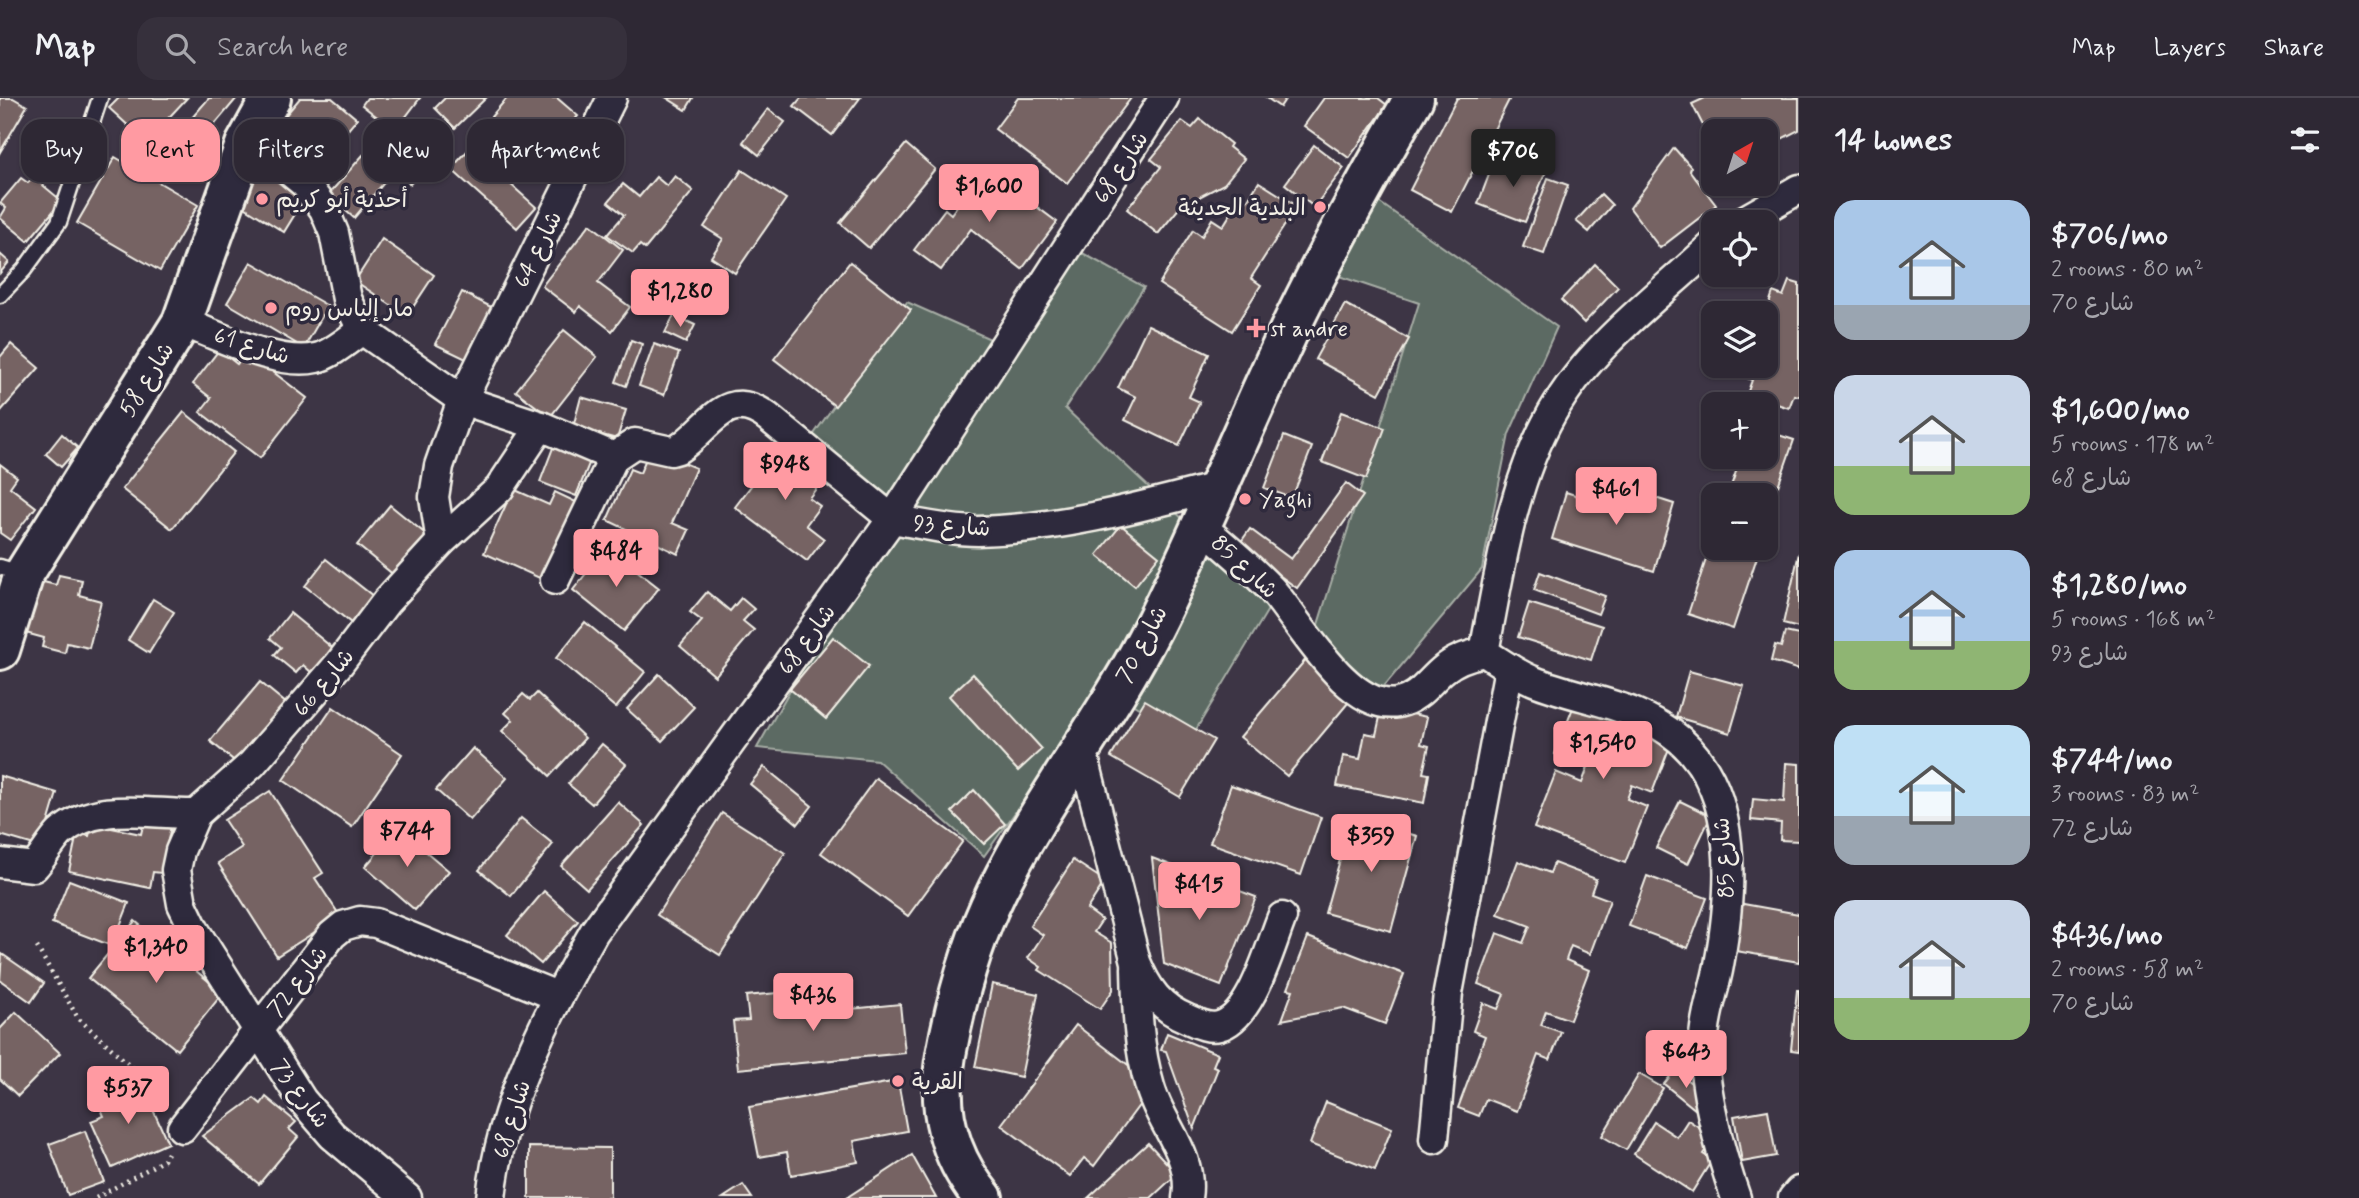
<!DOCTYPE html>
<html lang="en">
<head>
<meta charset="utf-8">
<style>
  :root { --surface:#2e2834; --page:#36303c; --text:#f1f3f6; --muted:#a7a6ac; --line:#49444f; --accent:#ff9aa2 }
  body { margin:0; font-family:Mynerve,"Playpen Sans Arabic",sans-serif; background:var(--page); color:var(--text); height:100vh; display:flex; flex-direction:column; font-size:26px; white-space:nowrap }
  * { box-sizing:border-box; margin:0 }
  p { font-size:23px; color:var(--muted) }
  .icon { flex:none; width:38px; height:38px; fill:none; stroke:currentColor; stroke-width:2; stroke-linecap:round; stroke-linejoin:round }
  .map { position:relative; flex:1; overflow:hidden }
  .drawer { display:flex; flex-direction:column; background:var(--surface); width:560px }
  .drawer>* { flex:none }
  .banner { position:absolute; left:21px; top:21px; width:665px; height:63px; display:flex; gap:14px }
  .needle { width:46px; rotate:39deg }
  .tools { position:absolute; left:1701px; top:21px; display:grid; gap:14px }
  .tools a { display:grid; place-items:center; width:77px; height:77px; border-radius:14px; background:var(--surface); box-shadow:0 2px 5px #0004,0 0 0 2px var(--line); font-size:35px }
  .price { position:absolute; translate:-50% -60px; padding:0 16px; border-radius:7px; background:var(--accent); color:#111; font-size:23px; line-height:46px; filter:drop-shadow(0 2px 4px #0008) }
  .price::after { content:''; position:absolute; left:50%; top:42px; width:21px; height:16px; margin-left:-10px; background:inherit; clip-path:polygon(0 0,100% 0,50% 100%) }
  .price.current { background:#222; color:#fff }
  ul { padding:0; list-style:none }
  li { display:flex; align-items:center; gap:21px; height:175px; padding:0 35px }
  li span { display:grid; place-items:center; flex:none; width:196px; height:140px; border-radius:21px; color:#555 }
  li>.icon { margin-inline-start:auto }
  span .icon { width:84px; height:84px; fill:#fffc; stroke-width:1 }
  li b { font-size:30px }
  h2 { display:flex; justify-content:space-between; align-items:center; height:84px; padding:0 35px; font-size:30px }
  .tag { padding:0 24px; border-radius:21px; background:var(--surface); box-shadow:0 2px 5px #0004,0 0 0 2px var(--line); font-size:24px; line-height:63px }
  .tag.current { background:var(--accent); color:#111 }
  header { display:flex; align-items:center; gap:42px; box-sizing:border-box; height:98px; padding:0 35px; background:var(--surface); border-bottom:2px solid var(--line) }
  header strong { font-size:33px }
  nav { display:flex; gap:38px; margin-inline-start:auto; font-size:24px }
  .search { width:490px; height:63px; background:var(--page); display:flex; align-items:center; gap:18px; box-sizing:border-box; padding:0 24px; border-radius:21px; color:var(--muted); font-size:26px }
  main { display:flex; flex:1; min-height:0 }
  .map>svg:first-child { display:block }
  .green { fill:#5b6b63; stroke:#a8aea6; stroke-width:2 }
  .building { fill:#766363; stroke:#f4f1e8; stroke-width:2 }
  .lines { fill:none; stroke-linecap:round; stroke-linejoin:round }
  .lane-casing { stroke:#f4f1e8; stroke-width:19 }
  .street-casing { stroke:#f4f1e8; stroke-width:33 }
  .secondary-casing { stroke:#f4f1e8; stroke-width:44 }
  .path { stroke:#f4f1e8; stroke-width:4.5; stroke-dasharray:2 5; stroke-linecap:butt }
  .lane { stroke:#2f2a3d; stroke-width:14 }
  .street { stroke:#2f2a3d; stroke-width:28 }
  .secondary { stroke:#2f2a3d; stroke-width:38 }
  .poi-dot { fill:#ff9aa2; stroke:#2f2a3d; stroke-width:2.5 }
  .labels { text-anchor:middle; stroke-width:7; stroke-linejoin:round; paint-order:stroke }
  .street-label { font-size:23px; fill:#f4f1e8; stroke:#2f2a3d }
  .poi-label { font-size:23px; fill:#f4f1e8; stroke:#2f2a3d; text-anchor:start }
</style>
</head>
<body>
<header>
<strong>Map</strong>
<div class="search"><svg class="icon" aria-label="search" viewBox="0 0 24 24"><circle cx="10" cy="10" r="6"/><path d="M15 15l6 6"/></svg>Search here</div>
<nav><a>Map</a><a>Layers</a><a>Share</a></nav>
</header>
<main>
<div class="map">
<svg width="1799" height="1100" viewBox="0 0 1799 1100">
  <rect width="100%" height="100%" fill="#3d3545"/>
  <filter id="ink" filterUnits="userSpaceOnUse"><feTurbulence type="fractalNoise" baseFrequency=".0143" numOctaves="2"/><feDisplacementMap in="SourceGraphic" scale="14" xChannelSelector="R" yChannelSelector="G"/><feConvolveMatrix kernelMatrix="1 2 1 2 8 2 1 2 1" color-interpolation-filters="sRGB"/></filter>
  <g filter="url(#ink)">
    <g class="green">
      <path d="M1363,93L1557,229L1509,336L1482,471L1381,592L1310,552L1419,205L1321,172Z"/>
      <path d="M1077,152L1144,189L1065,310L1272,505L1191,640L1104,590L984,758L877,662L757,650L894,409L807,346L907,204L997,244Z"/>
    </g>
    <g class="building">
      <path d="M0,0H13L27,8L0,54Z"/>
      <path d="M119,0H187L146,44L109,10Z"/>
      <path d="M209,0H237L183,64L166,50Z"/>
      <path d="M300,0H332L357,21L313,74L269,37Z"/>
      <path d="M367,0H420L395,33L362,7Z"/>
      <path d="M445,0H486L455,30L435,10Z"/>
      <path d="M507,0H557L578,18L535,69L485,26Z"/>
      <path d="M667,0H693L686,12Z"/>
      <path d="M801,0H860L832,37L794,8Z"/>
      <path d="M1018,0H1131L1067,85L995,31Z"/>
      <path d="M1267,0H1286L1280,9Z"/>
      <path d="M1324,0H1378L1387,7L1349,60L1304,28Z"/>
      <path d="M1457,0H1510L1452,114L1410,92Z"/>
      <path d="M1705,0H1799V32L1766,49V33H1713V47L1692,6Z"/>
      <path d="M768,11L785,24L759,57L743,44Z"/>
      <path d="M1200,21L1231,46L1229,49L1244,61L1224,86L1180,109L1158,136L1127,111L1161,69L1151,61L1182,23L1192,30Z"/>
      <path d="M387,30L428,66L410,86L369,50Z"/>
      <path d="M906,46L935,71L869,150L840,125Z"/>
      <path d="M1314,47L1344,70L1314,109L1285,86Z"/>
      <path d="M470,50L536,109L517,130L451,71Z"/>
      <path d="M1674,50L1691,69L1690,73L1716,107L1660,150L1630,110Z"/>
      <path d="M363,57L388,80L354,120L328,97Z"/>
      <path d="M115,59L198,107L160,173L77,125Z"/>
      <path d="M1533,60L1549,66L1525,124L1478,106L1495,61L1528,74Z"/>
      <path d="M259,65L308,95L284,134L235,103Z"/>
      <path d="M985,70L1057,124L1022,171L971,131L941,172L914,152L945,111L951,116Z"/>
      <path d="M742,72L786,101L735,175L711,159L723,141L704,129Z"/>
      <path d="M675,78L693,93L645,151L640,147L633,155L607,137L624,117L608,104L623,86L639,99L656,79L667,88Z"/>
      <path d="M33,79L62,103L28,143L0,120L6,110L0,105L21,80L28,85Z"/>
      <path d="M1548,80L1568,87L1544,156L1523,149Z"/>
      <path d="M1259,84L1297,108L1251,180L1261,187L1232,233L1159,186L1193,132L1202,138L1212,121L1223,128L1241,99L1247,103Z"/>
      <path d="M1601,96L1612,107L1589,134L1576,123Z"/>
      <path d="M590,126L623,152L598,185L630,209L612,233L580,208L576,214L542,188Z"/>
      <path d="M382,141L434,177L407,218L355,183Z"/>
      <path d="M0,156L9,164L0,175Z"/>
      <path d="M251,164L328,208L304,250L227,205Z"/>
      <path d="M850,164L911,212L835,308L774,261Z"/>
      <path d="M1595,166L1618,189L1584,225L1561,202Z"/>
      <path d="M1789,183L1799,186V298L1794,297L1789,310L1747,296L1752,282L1744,279L1748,268H1766V215L1773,194L1783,198Z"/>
      <path d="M462,194L493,210L466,261L435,246Z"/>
      <path d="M1345,206L1409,241L1379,296L1315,261Z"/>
      <path d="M674,217L695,227L686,245L665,235Z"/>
      <path d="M1148,227L1209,256L1189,299L1200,304L1179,348L1125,322L1136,299L1118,290Z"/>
      <path d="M564,232L597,259L550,319L516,293Z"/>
      <path d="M631,242L642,246L626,288L616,284Z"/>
      <path d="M11,246L39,270L0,314V259Z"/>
      <path d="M654,246L679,255L664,297L639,288Z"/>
      <path d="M219,252L237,266L247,254L307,300L260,360L200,314L211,300L193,286Z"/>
      <path d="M581,299L626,312L617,341L573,329Z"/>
      <path d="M184,314L234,354L172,431L122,391Z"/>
      <path d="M1341,314L1385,330L1366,381L1322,364Z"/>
      <path d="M1766,333L1794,342L1768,417L1766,397H1728L1741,359H1766Z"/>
      <path d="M62,336L78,350L61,369L46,356Z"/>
      <path d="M1284,338L1312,349L1292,400L1264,390Z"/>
      <path d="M556,342L593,356L576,398L540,384Z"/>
      <path d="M782,347L825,379L809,400L820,408L806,427L824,441L807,463L735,409Z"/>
      <path d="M650,351L696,370L672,425L689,432L678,456L607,422L630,371L640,375Z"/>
      <path d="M0,366L17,379L10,389L36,409L10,442L0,435Z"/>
      <path d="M1346,385L1363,398L1297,490L1238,448L1250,431L1291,461Z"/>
      <path d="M513,391L549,407L555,394L578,405L544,482L484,455Z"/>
      <path d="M1627,391L1674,406L1654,473L1552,441L1566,394L1621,412Z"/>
      <path d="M390,407L433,442L400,482L357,447Z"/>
      <path d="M1121,427L1159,458L1135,488L1097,457Z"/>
      <path d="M1713,440V450H1760L1733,531L1688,516Z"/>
      <path d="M607,449L659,490L624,533L573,492Z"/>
      <path d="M1799,455V530L1783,526Z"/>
      <path d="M326,461L378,502L356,529L305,488Z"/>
      <path d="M1540,474L1605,498L1598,516L1534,492Z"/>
      <path d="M59,477L82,482L79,497L101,503L89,550L67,545L65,555L42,549L44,540L22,534L35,482L56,487Z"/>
      <path d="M707,494L730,513L741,500L754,511L743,523L754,532L715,578L680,548L702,523L690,514Z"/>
      <path d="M153,501L174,514L149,555L128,542Z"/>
      <path d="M1529,505L1602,528L1591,562L1518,539Z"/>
      <path d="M290,515L341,557L320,582L303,567L296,575L274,557L281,549L270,540Z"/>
      <path d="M585,524L645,574L616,610L556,560Z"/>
      <path d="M1785,534L1799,537V572L1771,563L1775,547L1781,549Z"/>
      <path d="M833,539L869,568L826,621L790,591Z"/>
      <path d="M1307,560L1353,599L1287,678L1240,639Z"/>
      <path d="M1689,573L1744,588L1730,635L1676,619Z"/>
      <path d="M659,576L694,609L662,643L627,611Z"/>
      <path d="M973,576L1042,651L1018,673L949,598Z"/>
      <path d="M260,584L293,611L243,670L210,643Z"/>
      <path d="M537,595L585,640L550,678L502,633L513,622L505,615L523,596L530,602Z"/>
      <path d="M1145,602L1214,642L1180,699L1111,659Z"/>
      <path d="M1576,602L1673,640L1652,695L1632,687L1627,701L1647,709L1625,765L1534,730L1556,674L1582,685L1588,669L1555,656Z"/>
      <path d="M333,609L402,656L352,729L283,682Z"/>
      <path d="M1382,610L1427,619L1421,646L1429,648L1423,675L1429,676L1424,705L1337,688L1343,658L1360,661L1365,635L1376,637Z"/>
      <path d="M602,646L626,666L592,706L568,686Z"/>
      <path d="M473,650L507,680L470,722L436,692Z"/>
      <path d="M1786,665L1799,666V743L1780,742L1781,725L1751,722L1753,701L1784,704Z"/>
      <path d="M764,669L812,708L798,726L750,686Z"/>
      <path d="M0,678L57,695L41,749L0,737Z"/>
      <path d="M876,680L963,743L908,818L821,755Z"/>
      <path d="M1231,687L1321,719L1301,777L1210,745Z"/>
      <path d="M974,692L1005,726L984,746L952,714Z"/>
      <path d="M270,693L323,775L315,780L340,818L277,858L218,765L242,749L224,722Z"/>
      <path d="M1680,703L1711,718L1688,766L1656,750Z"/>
      <path d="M618,704L644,727L587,791L561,768Z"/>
      <path d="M722,715L785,755L720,857L657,817Z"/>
      <path d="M1352,719L1417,738L1391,833L1325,815Z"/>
      <path d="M521,720L553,746L511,798L479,772Z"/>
      <path d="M144,723L171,728L161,775L153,774L150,790L69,773L77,735L89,738L92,726L141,736Z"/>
      <path d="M398,730L449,773L415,812L365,769Z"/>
      <path d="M1152,760L1256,799L1221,888L1164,866Z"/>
      <path d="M1073,762L1105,783L1087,811L1102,822L1094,834L1112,845L1113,892L1100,911L1039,872L1041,869L1028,860L1043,837L1030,828Z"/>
      <path d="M1518,763L1550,775L1554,765L1596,781L1591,795L1610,802L1590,856L1571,848L1566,862L1589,872L1570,922L1546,913L1541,927L1561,934L1550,962L1538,957L1517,1013L1486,1001L1479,1018L1458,1010L1485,938L1473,933L1483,905L1498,911L1504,896L1478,886L1497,835L1523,845L1530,828L1498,816Z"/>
      <path d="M1647,778L1707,800L1688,850L1629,828Z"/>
      <path d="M69,782L129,805L112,848L52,825Z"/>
      <path d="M544,793L578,823L541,866L507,837Z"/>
      <path d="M1738,805L1799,816V864L1730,852Z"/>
      <path d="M135,823L223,895L177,952L88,880Z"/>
      <path d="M1308,839L1404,876L1385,926L1343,910L1282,922L1293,892L1288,891Z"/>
      <path d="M2,856L44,885L31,904L0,882Z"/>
      <path d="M992,886L1038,896L1021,979L975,969Z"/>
      <path d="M1797,892H1799V953L1791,952Z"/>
      <path d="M798,893L800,916L900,906L905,955L738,971L733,923L749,922L746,898Z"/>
      <path d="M16,914L60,955L18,998L0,981V931Z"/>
      <path d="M1076,927L1144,979L1146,998L1094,1068L1084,1060L1070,1078L1001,1027Z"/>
      <path d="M1167,935L1218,956L1213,968L1218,970L1194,1031L1166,953L1161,952Z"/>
      <path d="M1675,972L1707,998L1696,1012L1664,986Z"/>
      <path d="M1639,976L1663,990L1626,1052L1602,1038Z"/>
      <path d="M898,983L907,1033L854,1043L858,1064L791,1077L787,1054L759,1059L749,1009Z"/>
      <path d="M141,985L168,1045L112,1070L91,1023L104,1018L98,1004Z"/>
      <path d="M266,999L296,1024L289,1031L298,1039L259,1086L202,1038L254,1000L261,1006Z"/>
      <path d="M1326,1004L1392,1030L1375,1072L1310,1046Z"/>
      <path d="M1768,1012L1776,1058L1742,1064L1734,1018Z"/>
      <path d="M1688,1022L1714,1039L1703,1056L1712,1062L1692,1094L1634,1056L1654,1024L1677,1039Z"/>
      <path d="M85,1033L104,1084L68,1097L49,1046Z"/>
      <path d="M1148,1045L1177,1076L1151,1100H1088Z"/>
      <path d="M529,1049L610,1050V1100H529Z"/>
      <path d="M912,1057L936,1100H846Z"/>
      <path d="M743,1087L752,1100H723Z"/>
    </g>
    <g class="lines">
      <defs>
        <g id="lane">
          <path d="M0,197L24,172L59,124L100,0"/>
          <path d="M0,469L23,476"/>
        </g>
        <g id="street">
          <path d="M245,47L277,63L305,86L324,111L334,135L347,201L362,232L462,302L541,328L614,359L635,345L671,353L678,351C710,331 725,287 768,319L892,421C920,426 950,433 978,433C1059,431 1140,409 1217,389"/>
          <path d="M1741,124L1799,91"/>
          <path d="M182,224C218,237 277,269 316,260C331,257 349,241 362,232"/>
          <path d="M1199,426C1223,447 1249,468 1271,491C1299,522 1348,614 1398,605C1419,601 1429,583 1444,571C1456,561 1469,557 1484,554C1500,474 1511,387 1552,315C1590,248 1658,199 1713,147"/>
          <path d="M441,444L434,399L439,368L462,302L612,0"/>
          <path d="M555,482L614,359"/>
          <path d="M1484,554C1500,564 1516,576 1534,583C1584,603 1637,605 1680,642C1741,696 1732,795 1719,867C1715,891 1705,915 1704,940C1701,984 1721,1058 1736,1100"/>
          <path d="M1081,648L1136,864C1147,891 1160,910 1188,921C1197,925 1209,931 1219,928C1252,920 1270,848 1282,819"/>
          <path d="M0,765L34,769C43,759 51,744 60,735C97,702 152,717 196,716"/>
          <path d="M1136,870C1137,911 1138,949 1150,989C1161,1028 1194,1057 1187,1100"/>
          <path d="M182,1030L332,837L343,828L360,823L376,825L557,898"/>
          <path d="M1434,1041L1448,895L1509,570"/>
          <path d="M407,1100L332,1037L302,1002L194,831L182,806L176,772L180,753L196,716L252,666L339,566L386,504L441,444L499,391L541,328"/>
          <path d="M491,1100C501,1005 547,916 594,834L892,421L1164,0"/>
          <path d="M1793,1100L1799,1093"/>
        </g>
        <g id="secondary">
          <path d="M0,552L24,476L182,224L245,47L271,0"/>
          <path d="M983,1100C949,1059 936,1010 946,957C956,901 972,844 997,793C1042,701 1107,620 1153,529C1205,426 1247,319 1297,216C1333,143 1373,71 1414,0"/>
        </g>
      </defs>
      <use href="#lane" class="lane-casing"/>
      <use href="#street" class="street-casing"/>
      <use href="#secondary" class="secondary-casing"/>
      <g class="path">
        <path d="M37,849L78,920L134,971L165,1010"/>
        <path d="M96,1100L164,1062L168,1055"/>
      </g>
      <use href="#lane" class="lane"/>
      <use href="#street" class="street"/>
      <use href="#secondary" class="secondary"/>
    </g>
  </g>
  <g class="poi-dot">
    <circle cx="262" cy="101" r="7"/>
    <circle cx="1320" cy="109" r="7"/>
    <circle cx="271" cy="210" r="7"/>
    <path d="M1252.5 219.5h7v7h7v7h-7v7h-7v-7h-7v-7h7z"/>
    <circle cx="1245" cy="401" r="7"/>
    <circle cx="898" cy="983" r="7"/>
  </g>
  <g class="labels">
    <g class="street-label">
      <text transform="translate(1120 69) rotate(-57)" y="8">شارع 68</text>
      <text transform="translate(537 151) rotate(-64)" y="8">شارع 64</text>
      <text transform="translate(252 247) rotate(17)" y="8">شارع 61</text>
      <text transform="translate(146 281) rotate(-58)" y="8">شارع 58</text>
      <text transform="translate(952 427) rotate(4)" y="8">شارع 93</text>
      <text transform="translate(1245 468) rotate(43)" y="8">شارع 85</text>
      <text transform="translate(806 541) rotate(-54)" y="8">شارع 68</text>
      <text transform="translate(1141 546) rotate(-62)" y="8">شارع 70</text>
      <text transform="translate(323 584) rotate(-50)" y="8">شارع 66</text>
      <text transform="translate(1723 760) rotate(-94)" y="8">شارع 85</text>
      <text transform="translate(297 883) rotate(-52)" y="8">شارع 72</text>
      <text transform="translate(301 995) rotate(53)" y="8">شارع 73</text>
      <text transform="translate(511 1021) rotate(-73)" y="8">شارع 68</text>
    </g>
    <g class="poi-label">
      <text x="276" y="109">أحذية أبو كريم</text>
      <text x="1306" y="117" text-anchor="end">البلدية الحديثة</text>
      <text x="285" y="218">مار إلياس روم</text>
      <text x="1270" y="238">st andre</text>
      <text x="1259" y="409">Yaghi</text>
      <text x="912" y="991">القرية</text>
    </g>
  </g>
</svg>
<div class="tools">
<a><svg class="needle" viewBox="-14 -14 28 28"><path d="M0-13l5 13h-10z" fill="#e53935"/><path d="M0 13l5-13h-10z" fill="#a7a6ac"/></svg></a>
<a><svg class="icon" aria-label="locate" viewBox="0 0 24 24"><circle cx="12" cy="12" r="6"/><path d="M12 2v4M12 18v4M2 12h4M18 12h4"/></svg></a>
<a><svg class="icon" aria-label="layers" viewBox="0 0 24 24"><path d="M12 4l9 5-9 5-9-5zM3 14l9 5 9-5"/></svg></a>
<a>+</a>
<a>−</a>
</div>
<b class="price current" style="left:1513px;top:91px">$706</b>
<b class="price" style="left:989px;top:126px">$1,600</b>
<b class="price" style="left:680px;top:231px">$1,280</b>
<b class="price" style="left:785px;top:404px">$948</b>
<b class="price" style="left:1616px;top:429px">$461</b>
<b class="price" style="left:616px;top:491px">$484</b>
<b class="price" style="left:1603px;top:683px">$1,540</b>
<b class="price" style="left:407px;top:771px">$744</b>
<b class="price" style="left:1371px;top:776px">$359</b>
<b class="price" style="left:1199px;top:824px">$415</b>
<b class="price" style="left:156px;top:887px">$1,340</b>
<b class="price" style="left:813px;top:935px">$436</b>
<b class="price" style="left:1686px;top:992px">$643</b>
<b class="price" style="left:128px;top:1028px">$537</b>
<div class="banner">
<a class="tag">Buy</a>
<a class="tag current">Rent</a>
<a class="tag">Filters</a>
<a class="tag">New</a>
<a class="tag">Apartment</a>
</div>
</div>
<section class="drawer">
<h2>14 homes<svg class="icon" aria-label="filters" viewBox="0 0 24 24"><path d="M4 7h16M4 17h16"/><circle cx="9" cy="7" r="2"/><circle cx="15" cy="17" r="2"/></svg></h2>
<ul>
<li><span style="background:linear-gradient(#a9c7e8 75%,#9aa5b1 0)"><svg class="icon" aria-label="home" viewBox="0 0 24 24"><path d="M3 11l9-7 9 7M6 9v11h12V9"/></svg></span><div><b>$706/mo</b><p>2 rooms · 80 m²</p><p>شارع 70</p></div></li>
<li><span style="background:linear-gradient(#c9d6e8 65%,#8fb573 0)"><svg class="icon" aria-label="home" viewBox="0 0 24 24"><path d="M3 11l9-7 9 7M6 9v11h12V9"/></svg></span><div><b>$1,600/mo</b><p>5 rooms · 178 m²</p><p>شارع 68</p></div></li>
<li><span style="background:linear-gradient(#a9c7e8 65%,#8fb573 0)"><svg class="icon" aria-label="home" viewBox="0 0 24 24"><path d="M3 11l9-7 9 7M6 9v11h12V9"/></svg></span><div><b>$1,280/mo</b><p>5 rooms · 168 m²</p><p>شارع 93</p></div></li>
<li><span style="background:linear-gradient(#bfe0f5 65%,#9aa5b1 0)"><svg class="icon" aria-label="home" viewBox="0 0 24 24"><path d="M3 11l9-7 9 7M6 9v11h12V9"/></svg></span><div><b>$744/mo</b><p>3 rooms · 83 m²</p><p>شارع 72</p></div></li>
<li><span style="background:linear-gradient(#c9d6e8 70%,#8fb573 0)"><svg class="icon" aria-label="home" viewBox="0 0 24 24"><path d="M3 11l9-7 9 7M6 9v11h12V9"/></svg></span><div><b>$436/mo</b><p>2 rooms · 58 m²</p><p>شارع 70</p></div></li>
</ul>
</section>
</main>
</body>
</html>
